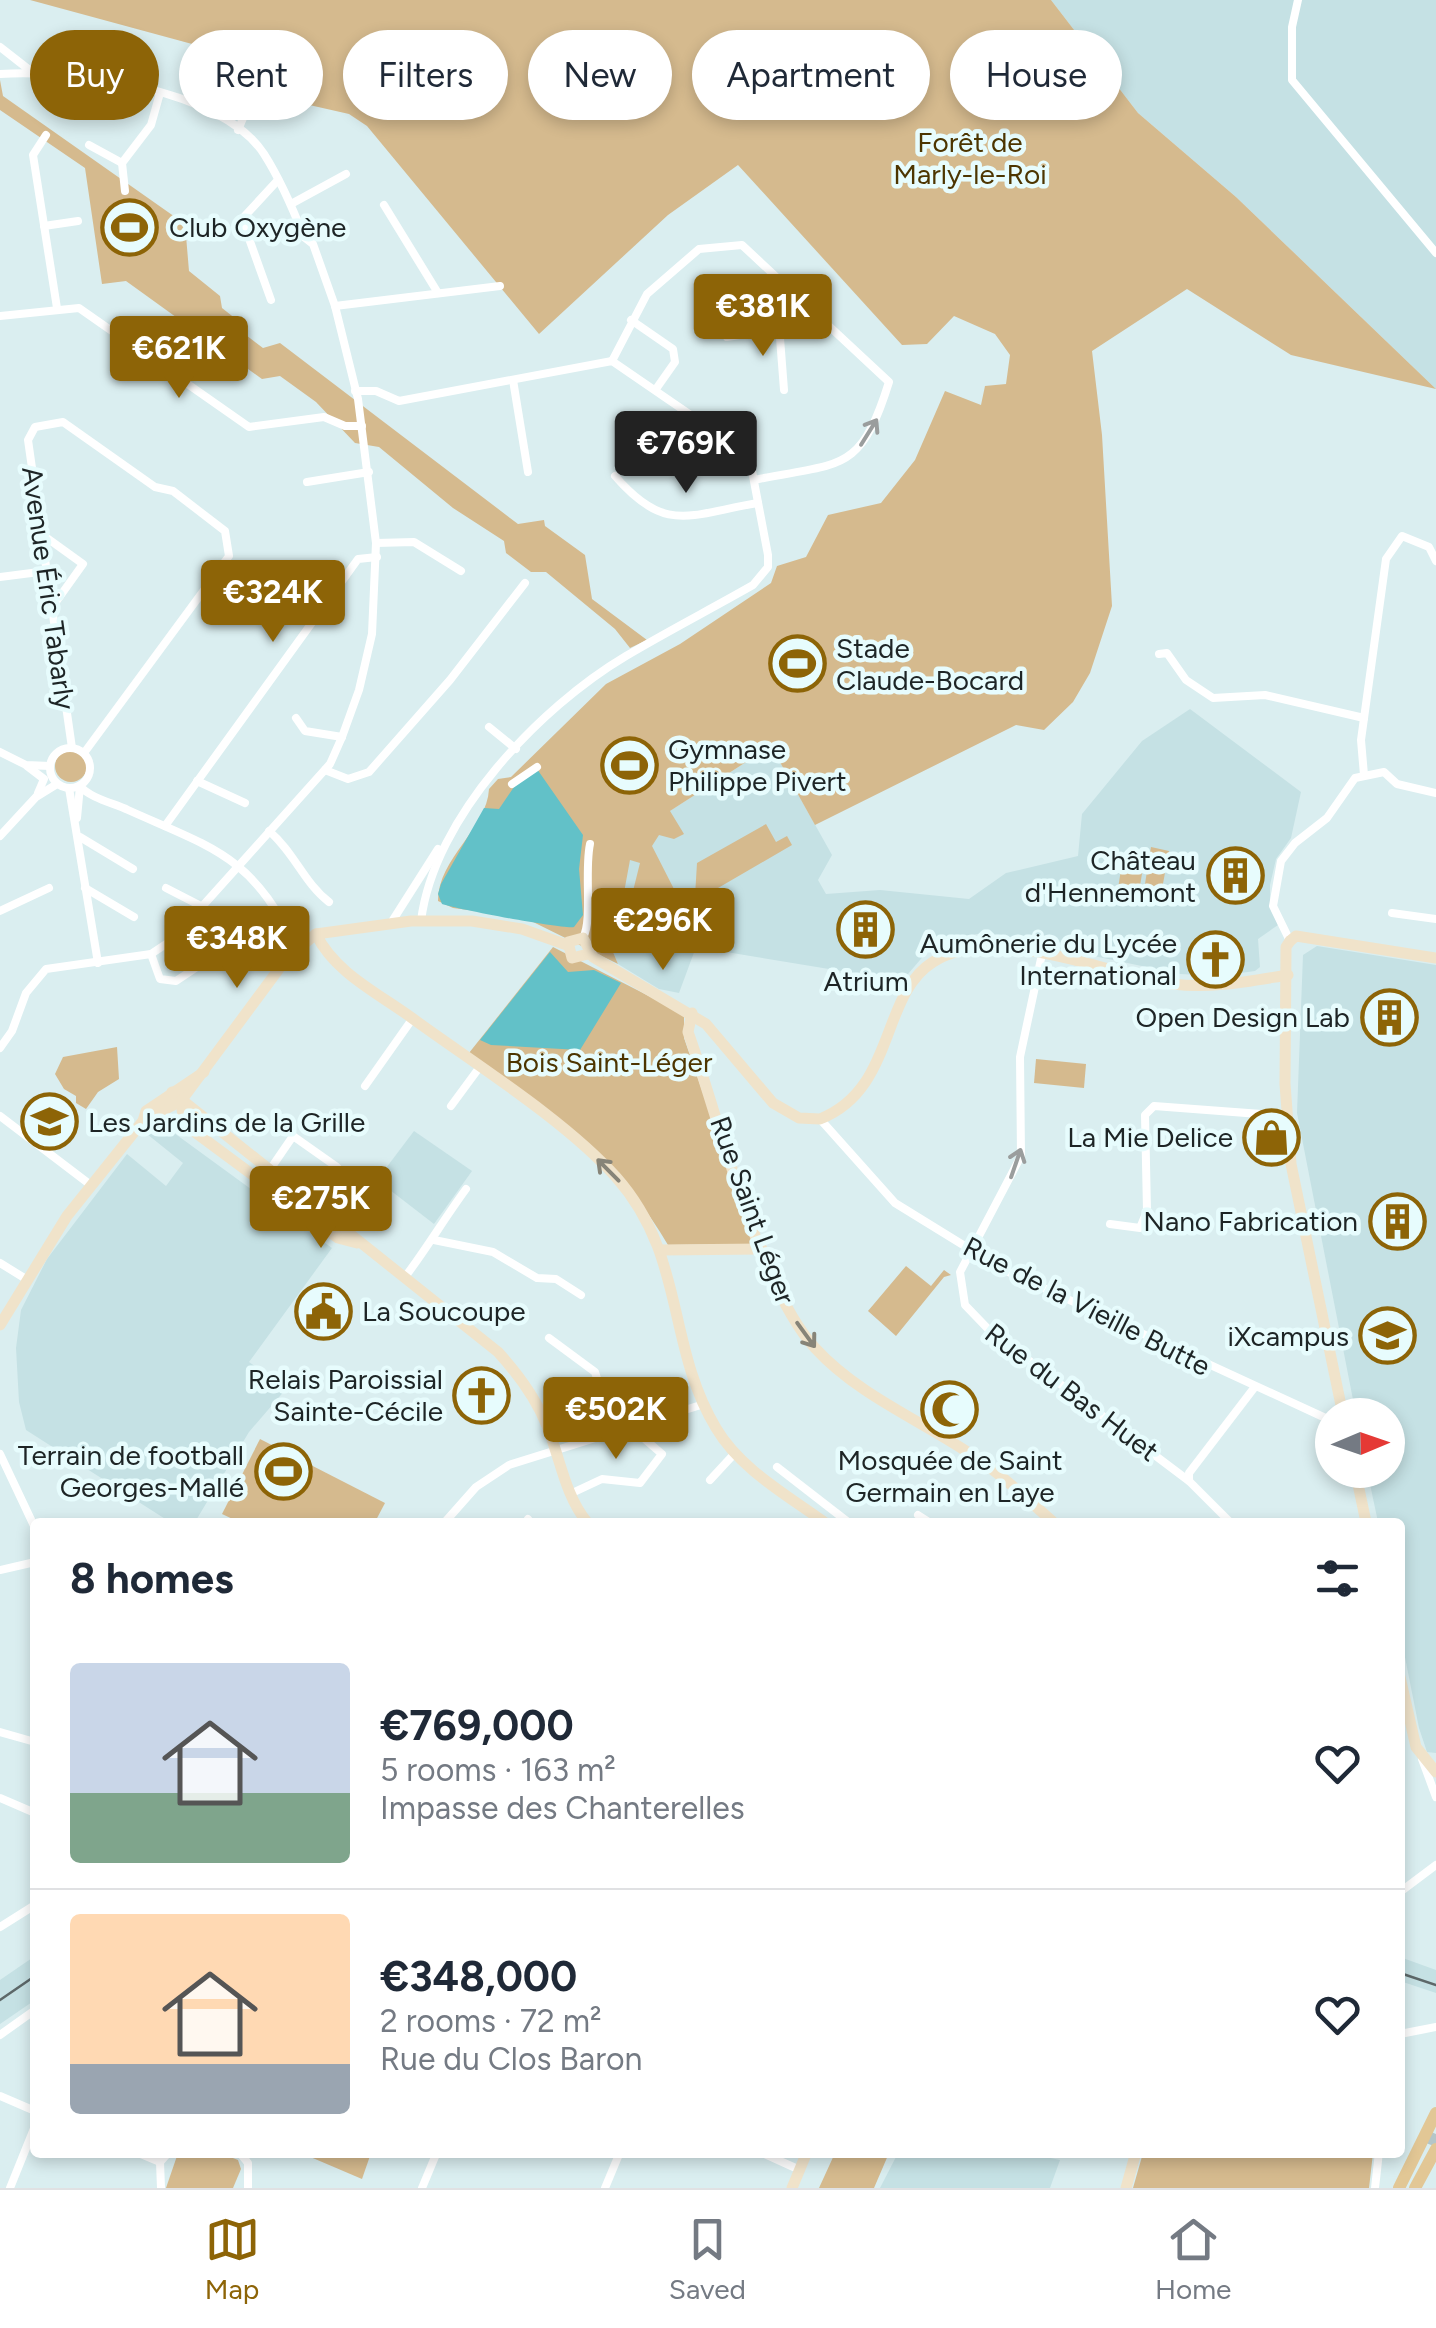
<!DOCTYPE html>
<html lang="en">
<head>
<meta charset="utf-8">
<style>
  :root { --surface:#fff; --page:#f6f6f7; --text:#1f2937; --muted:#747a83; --line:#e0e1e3; --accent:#8d6407 }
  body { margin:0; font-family:Figtree,sans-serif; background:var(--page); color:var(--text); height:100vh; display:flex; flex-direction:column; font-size:38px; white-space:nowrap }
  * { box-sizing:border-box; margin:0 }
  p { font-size:32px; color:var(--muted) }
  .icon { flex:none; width:55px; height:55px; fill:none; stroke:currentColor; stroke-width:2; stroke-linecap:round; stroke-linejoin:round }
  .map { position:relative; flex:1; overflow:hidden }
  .drawer { position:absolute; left:30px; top:1518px; width:1375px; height:640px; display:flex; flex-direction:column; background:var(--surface); border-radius:10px; box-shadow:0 5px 15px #0003 }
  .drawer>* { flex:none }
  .top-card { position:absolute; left:30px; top:30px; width:1378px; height:90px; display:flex; gap:20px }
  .needle { width:65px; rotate:88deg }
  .buttons { position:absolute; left:1315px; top:1398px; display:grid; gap:20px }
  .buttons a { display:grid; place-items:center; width:90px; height:90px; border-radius:50%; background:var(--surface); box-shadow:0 5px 15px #0003; font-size:50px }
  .price { position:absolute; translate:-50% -85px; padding:0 22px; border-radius:10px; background:var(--accent); color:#fff; font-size:32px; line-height:65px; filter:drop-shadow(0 2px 5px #0008) }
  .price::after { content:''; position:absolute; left:50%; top:60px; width:30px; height:22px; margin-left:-15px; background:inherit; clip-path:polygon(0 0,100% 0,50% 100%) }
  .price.on { background:#222; color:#fff }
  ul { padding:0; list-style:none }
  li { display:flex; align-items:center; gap:30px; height:250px; padding:0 40px }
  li+li { border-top:2px solid var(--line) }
  li span { display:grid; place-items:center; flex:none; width:280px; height:200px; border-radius:10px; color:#555 }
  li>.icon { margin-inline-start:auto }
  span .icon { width:120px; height:120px; fill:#fffc; stroke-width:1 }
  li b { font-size:42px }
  h2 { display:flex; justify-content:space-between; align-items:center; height:120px; padding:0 40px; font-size:42px }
  .tag { padding:0 35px; border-radius:45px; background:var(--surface); box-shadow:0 5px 15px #0003; font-size:35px; line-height:90px }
  .tag.on { background:var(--accent); color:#fff }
  .menu { display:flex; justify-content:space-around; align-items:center; height:140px; border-top:2px solid var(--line); background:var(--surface); font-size:28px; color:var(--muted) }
  .menu a { display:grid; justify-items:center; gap:5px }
  .menu .on { color:var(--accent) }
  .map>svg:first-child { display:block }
  .built { fill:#c5e1e4 }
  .green { fill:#d5ba8e }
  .water { fill:#62c1c8 }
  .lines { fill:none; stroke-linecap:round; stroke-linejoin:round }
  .primary-tunnel { stroke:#b4c6c8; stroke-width:12; stroke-dasharray:12 6; stroke-linecap:butt }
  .street { stroke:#fff; stroke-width:8 }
  .secondary { stroke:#f0e3ca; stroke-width:11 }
  .primary { stroke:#e2c795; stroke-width:12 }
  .tram { stroke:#5d6869; stroke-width:2.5 }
  .oneway { stroke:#9a9d9d }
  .oneway2 { stroke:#878478 }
  .labels { text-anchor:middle; stroke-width:9; stroke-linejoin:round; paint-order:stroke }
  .park-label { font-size:28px; fill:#4d3500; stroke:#e7fcfd }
  .poi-label { font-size:28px; fill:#1e2526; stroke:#e7fcfd; text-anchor:end }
  .street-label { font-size:28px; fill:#1e2526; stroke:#e7fcfd }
</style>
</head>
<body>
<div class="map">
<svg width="1436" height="2188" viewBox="0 0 1436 2188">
  <rect width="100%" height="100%" fill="#daeef0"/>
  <g class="built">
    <path d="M1051,0H1436V389L1236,197L1138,113Z"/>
    <path d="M1190,709L1301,792L1291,838L1276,859L1270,885V902L1278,925L1258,939L1260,967L1255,971L1219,976L1180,974L984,933L952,938L926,953L902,981L696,947L679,993L659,989L618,964L613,952L623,880L636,843L662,816L771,746L832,855L818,880L826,894L880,890L969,899L1006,873L1078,856L1082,814L1142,741Z"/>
    <path d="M1317,946L1436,965V1753L1427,1752L1419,1728L1400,1632V1522H1378L1367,1470H1388V1415H1356L1297,1113L1303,955Z"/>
    <path d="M159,1122L332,1248L249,1362L286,1389L249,1432L195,1522H170L26,1430L19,1402L16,1348L21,1310L47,1259L127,1154L166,1186L183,1163L147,1134Z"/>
    <path d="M414,1131L472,1171L434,1224L377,1180Z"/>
    <path d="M35,1956V2000L0,2024V1980Z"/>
    <path d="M1400,1957L1436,1970V1993L1400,1981Z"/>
    <path d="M1022,2152L1060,2160L1050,2188H880L898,2153Z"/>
  </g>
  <g class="green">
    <path d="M30,0H1051L1138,113L1236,197L1436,389L1291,355L1187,289L1092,351L1102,435L1112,606L1090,673L1073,702L1044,730L1016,725L815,825L771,746L670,811L684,834L674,839L659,835L652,846L676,893L671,897L667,926L626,919L640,863L630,860L613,952L618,964L523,917L453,908L438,901C438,858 487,829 489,789L498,779L511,777L606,684L680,644L771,583L777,566L806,557L828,515L881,503L915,460L945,391L981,405L985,386L1006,384L1010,355L995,334L954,316L927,344L902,345L738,165L668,215L539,334L367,126L349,114L261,94L264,64L258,62L257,69L251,60Z"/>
    <path d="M0,80L3,96L185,224L189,271L220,296L222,308L241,323L242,332L263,348L280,343L518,524L544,520L545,526L585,555L592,599L647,640L630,648L615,629L546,572H531L506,553L504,541L453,508L379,447L355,443L316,402L280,376L262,379L126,281L102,284L85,168L0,110Z"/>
    <circle cx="71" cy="766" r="16"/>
    <path d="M766,824L776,842L787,836L792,845L718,888L695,896L697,863Z"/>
    <path d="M1151,847L1169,851L1160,900L1143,896Z"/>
    <path d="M1122,863L1143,867L1138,899L1117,895Z"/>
    <path d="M553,947L684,1014V1038L755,1244L668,1245C619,1159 547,1110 469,1053Z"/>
    <path d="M117,1047L119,1079L98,1092L86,1109L76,1103V1096L64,1089L55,1074L63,1057Z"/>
    <path d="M1036,1059L1086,1064L1084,1088L1034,1083Z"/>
    <path d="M906,1266L931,1286L944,1270L951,1275L944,1277L896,1336L868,1311Z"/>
    <path d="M260,1439L385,1503L375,1522H239L222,1514Z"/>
    <path d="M178,2153H220L238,2160L241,2169L233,2188H166Z"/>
    <path d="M371,2153L362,2179L301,2153L371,2152Z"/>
    <path d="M835,2153V2152L889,2153L874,2188H819Z"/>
    <path d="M1143,2153V2152L1373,2153L1369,2188H1133Z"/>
  </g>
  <g class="water">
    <path d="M537,769L583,835L579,869L583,915L574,927C566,930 456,909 442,904L438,894L441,884L484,808L499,809L514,787Z"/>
    <path d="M550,952L568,972L594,970L621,983L580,1050L491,1045L480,1040Z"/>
  </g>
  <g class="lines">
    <path class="primary-tunnel" d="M1431,2145L1436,2133"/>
    <g class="street">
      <path d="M1298,0L1292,27V80L1436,253"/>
      <path d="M0,47L32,72"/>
      <path d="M0,74C71,69 221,88 264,154C280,179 293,209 304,237L313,244L335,306L358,399L376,543L372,634L359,690L342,737L330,764L172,940L151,954L46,969L26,993L12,1031L0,1048"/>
      <path d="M238,130L252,97"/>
      <path d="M46,135L33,155L57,308"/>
      <path d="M89,145L122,163"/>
      <path d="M125,191L122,163L151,125L160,93"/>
      <path d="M291,204L346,174"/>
      <path d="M384,205L438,293"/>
      <path d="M44,226L78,221"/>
      <path d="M271,300L242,219L278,180"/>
      <path d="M335,306L500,286"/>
      <path d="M0,316L79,308L249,427L324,417L345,426H362"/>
      <path d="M631,320L673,349L675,362L656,389"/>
      <path d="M779,325L784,390"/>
      <path d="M727,337L771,330L801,299"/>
      <path d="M612,361L647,294L699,249L742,245L889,382C860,475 841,462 754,480"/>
      <path d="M513,380L528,472"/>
      <path d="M355,391H376L399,401L612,361L749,455L768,555V567L753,585C711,609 668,631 626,656C540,707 434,817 421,921"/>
      <path d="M615,476C666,535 690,514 758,503"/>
      <path d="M307,482L369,472"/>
      <path d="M40,533L83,564L53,606"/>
      <path d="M376,543L414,542L461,571"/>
      <path d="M0,577L47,571"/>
      <path d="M1159,654L1167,653L1186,680L1213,698L1265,695L1364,718"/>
      <path d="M296,718L305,731L342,737"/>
      <path d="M489,727L516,749"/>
      <circle cx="70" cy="768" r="20"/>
      <path d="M72,748L28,440L35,427L63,422L155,487L173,491L225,531L229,556L84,753"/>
      <path d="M0,752L26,765L50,766"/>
      <path d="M27,766L44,779L38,793"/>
      <path d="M325,770L348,779L369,772L450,680L525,583"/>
      <path d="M1364,775L1361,740L1386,559L1402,536L1429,547L1436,561"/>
      <path d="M197,781L245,803"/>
      <path d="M512,784L537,767"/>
      <path d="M69,788L98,963"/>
      <path d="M77,818L80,786C90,798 113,803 128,810C215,849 253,856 296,948"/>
      <path d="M165,826L358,559L377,557"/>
      <path d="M269,831C294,852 304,883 329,902"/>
      <path d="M0,836L36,797L57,784"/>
      <path d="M80,837L133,869"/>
      <path d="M85,888L134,917"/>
      <path d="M166,888L203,907"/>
      <path d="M0,911L49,888"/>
      <path d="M1392,913L1436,919"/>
      <path d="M391,923L438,849"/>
      <path d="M583,938C593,919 584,872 590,844"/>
      <path d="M1290,941L1273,906L1281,861L1295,843L1327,818L1355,778L1384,772L1397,784L1436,793"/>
      <path d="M151,954L160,979L176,981L242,937L239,928"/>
      <path d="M1042,954L1020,1057L1021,1156L960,1272L965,1305L991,1332L1189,1481"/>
      <path d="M365,1086L413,1018"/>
      <path d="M451,1106L479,1068"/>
      <path d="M0,1116L92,1186"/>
      <path d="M820,1119L895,1203L1002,1269L1332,1421"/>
      <path d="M269,1171L293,1136L337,1167"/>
      <path d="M1110,1224L1140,1228L1147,1211L1145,1115L1154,1106L1287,1116"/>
      <path d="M434,1240L493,1252L537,1278L556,1279L581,1295"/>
      <path d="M0,1263L26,1279"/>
      <path d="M405,1277C427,1248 444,1219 466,1189"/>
      <path d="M549,1338L595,1372L614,1432"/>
      <path d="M0,1454L35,1528"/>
      <path d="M777,1467L848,1522"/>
      <path d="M710,1480L735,1453"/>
      <path d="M570,1494L602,1479L640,1483L662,1454L640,1435L638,1424"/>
      <path d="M918,1515L929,1522"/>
      <path d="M445,1522L476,1487L509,1465L704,1404"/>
      <path d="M526,1522L528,1519"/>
      <path d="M1230,1522L1189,1481V1473L1254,1388"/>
      <path d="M0,1570L35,1562"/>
      <path d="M0,1732L35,1742"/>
      <path d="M1422,1759L1436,1797"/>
      <path d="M0,1798L35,1813"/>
      <path d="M1400,1892L1436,1865"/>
      <path d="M0,1927L35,1905"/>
      <path d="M1400,2034L1436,2027"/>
      <path d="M0,2035L35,2010"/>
      <path d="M0,2096L35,2111"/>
      <path d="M136,2152L160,2162"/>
      <path d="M239,2152L248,2163V2188"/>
      <path d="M760,2152L800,2170"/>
      <path d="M10,2188L35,2126"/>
      <path d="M161,2188L160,2162L169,2152"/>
      <path d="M422,2188L437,2152"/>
      <path d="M605,2188L620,2152"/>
      <path d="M1375,2188L1379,2152"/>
    </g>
    <g class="secondary">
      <path d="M316,934C335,973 378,993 412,1018C475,1064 565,1120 616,1177C686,1256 666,1345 716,1428C740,1469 787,1495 824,1522"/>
      <path d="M1290,941L1286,947L1285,1084L1291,1164L1343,1415"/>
      <path d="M1290,941L1296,936L1436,958"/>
      <path d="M588,954L572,958L568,942L583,938L593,957L706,1024L773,1103L799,1118L820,1119C896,1089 880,995 933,962C996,922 1106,975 1173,984C1212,989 1250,981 1288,975"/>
      <path d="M692,1013L688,1032C719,1117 758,1286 815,1348C860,1397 925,1422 978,1459C1005,1477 1029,1501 1053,1522"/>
      <path d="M172,1092L498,1352C518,1374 536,1398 547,1426C560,1457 565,1496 587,1522"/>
      <path d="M181,1101L184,1124L338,1238L357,1243"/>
      <path d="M143,1121L181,1101L287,958L316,934L411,921H472L522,929L567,945"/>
      <path d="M662,1250L762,1249"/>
      <path d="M0,1325L67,1216L143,1121L146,1111L204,1072"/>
      <path d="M1355,1470L1366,1522"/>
      <path d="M1400,1677L1416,1747L1436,1772"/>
      <path d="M792,2188L807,2152"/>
      <path d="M1126,2188L1136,2152"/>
    </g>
    <g class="primary">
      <path d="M1399,2188L1436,2113"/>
      <path d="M1415,2188L1436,2149"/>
    </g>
    <g class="tram">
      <path d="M1400,1973L1436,1985"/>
      <path d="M0,2000L35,1976"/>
    </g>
  </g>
  <defs><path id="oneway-shaft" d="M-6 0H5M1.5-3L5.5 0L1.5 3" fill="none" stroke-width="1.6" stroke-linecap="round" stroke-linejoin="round" transform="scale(2.5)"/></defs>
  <g class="oneway">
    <use href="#oneway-shaft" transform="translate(869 432) rotate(-58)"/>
    <use href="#oneway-shaft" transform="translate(1016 1163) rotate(-71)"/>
  </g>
  <g class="oneway2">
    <use href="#oneway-shaft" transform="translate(608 1170) rotate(-135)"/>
    <use href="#oneway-shaft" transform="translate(806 1335) rotate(54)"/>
  </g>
  <defs>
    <symbol id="stadium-ring" viewBox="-11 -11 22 22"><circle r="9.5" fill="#e7fcfd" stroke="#8d6407" stroke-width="1.5"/><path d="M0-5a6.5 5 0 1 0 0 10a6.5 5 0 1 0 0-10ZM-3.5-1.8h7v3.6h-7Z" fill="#8d6407"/></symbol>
    <symbol id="building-ring" viewBox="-11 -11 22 22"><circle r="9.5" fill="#e7fcfd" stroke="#8d6407" stroke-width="1.5"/><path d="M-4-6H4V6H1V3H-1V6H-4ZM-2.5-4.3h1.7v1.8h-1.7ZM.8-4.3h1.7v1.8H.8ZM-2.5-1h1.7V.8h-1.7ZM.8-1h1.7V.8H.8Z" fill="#8d6407"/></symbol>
    <symbol id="church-ring" viewBox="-11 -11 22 22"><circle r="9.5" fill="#e7fcfd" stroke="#8d6407" stroke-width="1.5"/><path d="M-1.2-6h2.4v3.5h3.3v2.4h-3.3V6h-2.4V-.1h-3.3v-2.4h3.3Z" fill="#8d6407"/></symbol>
    <symbol id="school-ring" viewBox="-11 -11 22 22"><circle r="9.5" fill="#e7fcfd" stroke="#8d6407" stroke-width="1.5"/><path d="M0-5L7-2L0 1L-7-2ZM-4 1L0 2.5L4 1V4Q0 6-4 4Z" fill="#8d6407"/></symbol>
    <symbol id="shop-ring" viewBox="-11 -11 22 22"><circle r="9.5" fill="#e7fcfd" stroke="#8d6407" stroke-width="1.5"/><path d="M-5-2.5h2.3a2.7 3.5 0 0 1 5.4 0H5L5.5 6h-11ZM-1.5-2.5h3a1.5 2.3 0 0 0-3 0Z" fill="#8d6407"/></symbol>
    <symbol id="civic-ring" viewBox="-11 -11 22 22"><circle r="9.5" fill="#e7fcfd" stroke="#8d6407" stroke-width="1.5"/><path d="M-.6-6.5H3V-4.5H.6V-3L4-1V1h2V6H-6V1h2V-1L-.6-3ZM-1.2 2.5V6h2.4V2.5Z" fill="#8d6407"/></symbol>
    <symbol id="university-ring" viewBox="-11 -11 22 22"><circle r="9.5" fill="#e7fcfd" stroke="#8d6407" stroke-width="1.5"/><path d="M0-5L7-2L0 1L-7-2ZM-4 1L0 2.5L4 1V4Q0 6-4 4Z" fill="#8d6407"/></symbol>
    <symbol id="mosque-ring" viewBox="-11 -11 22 22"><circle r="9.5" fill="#e7fcfd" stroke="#8d6407" stroke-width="1.5"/><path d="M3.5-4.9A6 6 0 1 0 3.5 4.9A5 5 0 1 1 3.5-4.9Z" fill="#8d6407"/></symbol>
  </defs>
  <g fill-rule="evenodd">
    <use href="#stadium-ring" x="98" y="196" width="63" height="63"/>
    <use href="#stadium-ring" x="766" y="632" width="63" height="63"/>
    <use href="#stadium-ring" x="598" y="734" width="63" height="63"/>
    <use href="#building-ring" x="1204" y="844" width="63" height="63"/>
    <use href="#building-ring" x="834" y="898" width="63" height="63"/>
    <use href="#church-ring" x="1184" y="928" width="63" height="63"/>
    <use href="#building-ring" x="1358" y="986" width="63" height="63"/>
    <use href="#school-ring" x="18" y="1090" width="63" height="63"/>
    <use href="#shop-ring" x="1240" y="1106" width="63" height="63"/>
    <use href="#building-ring" x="1366" y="1190" width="63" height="63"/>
    <use href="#civic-ring" x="292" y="1280" width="63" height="63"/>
    <use href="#university-ring" x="1356" y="1304" width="63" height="63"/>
    <use href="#church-ring" x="450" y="1364" width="63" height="63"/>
    <use href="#mosque-ring" x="918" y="1378" width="63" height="63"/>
    <use href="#stadium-ring" x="252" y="1440" width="63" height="63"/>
  </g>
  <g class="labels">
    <g class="park-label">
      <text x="970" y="152">Forêt de<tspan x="970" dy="32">Marly-le-Roi</tspan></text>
      <text x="609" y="1072">Bois Saint-Léger</text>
    </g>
    <g class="poi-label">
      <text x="169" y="237" text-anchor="start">Club Oxygène</text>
      <text x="836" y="658" text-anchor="start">Stade<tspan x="836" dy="32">Claude-Bocard</tspan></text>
      <text x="668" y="759" text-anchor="start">Gymnase<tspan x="668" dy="32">Philippe Pivert</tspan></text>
      <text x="1196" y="870">Château<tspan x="1196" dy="32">d'Hennemont</tspan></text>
      <text x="1177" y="953">Aumônerie du Lycée<tspan x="1177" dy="32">International</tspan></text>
      <text x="866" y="991" text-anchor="middle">Atrium</text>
      <text x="1350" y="1027">Open Design Lab</text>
      <text x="88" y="1132" text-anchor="start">Les Jardins de la Grille</text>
      <text x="1233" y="1147">La Mie Delice</text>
      <text x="1358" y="1231">Nano Fabrication</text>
      <text x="362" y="1321" text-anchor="start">La Soucoupe</text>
      <text x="1349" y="1346">iXcampus</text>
      <text x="443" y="1389">Relais Paroissial<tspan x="443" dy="32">Sainte-Cécile</tspan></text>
      <text x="244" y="1465">Terrain de football<tspan x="244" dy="32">Georges-Mallé</tspan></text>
      <text x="950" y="1470" text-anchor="middle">Mosquée de Saint<tspan x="950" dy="32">Germain en Laye</tspan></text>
    </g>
    <g class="street-label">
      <text transform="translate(49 588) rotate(82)" y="10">Avenue Éric Tabarly</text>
      <text transform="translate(753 1210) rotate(70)" y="10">Rue Saint Léger</text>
      <text transform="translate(1087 1306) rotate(27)" y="10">Rue de la Vieille Butte</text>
      <text transform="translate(1072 1392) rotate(37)" y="10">Rue du Bas Huet</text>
    </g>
  </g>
</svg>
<div class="buttons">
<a><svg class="needle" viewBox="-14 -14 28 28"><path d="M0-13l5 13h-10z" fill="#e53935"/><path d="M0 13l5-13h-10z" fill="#747a83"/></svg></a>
</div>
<b class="price" style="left:763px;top:359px">€381K</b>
<b class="price" style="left:179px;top:401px">€621K</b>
<b class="price on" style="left:686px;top:496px">€769K</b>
<b class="price" style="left:273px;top:645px">€324K</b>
<b class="price" style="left:663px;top:973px">€296K</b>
<b class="price" style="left:237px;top:991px">€348K</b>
<b class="price" style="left:321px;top:1251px">€275K</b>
<b class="price" style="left:616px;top:1462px">€502K</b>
<div class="top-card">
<a class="tag on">Buy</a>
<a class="tag">Rent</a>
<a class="tag">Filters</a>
<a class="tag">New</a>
<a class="tag">Apartment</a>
<a class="tag">House</a>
</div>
<section class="drawer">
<h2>8 homes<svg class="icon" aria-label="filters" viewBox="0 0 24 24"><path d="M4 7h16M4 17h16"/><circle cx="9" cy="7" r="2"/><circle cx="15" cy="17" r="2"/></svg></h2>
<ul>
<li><span style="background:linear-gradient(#c9d6e8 65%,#7fa58c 0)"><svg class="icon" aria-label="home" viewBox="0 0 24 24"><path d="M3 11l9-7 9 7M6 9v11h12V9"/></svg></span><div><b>€769,000</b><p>5 rooms · 163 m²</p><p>Impasse des Chanterelles</p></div><svg class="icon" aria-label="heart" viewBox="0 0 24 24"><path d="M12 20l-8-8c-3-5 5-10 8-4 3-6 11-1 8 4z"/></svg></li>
<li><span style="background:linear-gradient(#ffd9b3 75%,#9aa5b1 0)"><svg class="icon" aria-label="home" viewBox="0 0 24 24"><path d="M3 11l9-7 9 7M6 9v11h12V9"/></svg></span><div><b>€348,000</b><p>2 rooms · 72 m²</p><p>Rue du Clos Baron</p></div><svg class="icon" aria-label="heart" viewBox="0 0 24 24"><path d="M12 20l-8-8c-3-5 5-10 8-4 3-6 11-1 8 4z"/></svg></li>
</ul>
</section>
</div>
<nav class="menu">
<a class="on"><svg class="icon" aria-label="map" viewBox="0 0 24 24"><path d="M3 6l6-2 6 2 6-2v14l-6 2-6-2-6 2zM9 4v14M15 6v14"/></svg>Map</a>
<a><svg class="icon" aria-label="saved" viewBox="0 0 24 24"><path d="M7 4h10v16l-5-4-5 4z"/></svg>Saved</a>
<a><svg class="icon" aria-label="home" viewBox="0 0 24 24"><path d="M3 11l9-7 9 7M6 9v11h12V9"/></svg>Home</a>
</nav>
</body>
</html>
